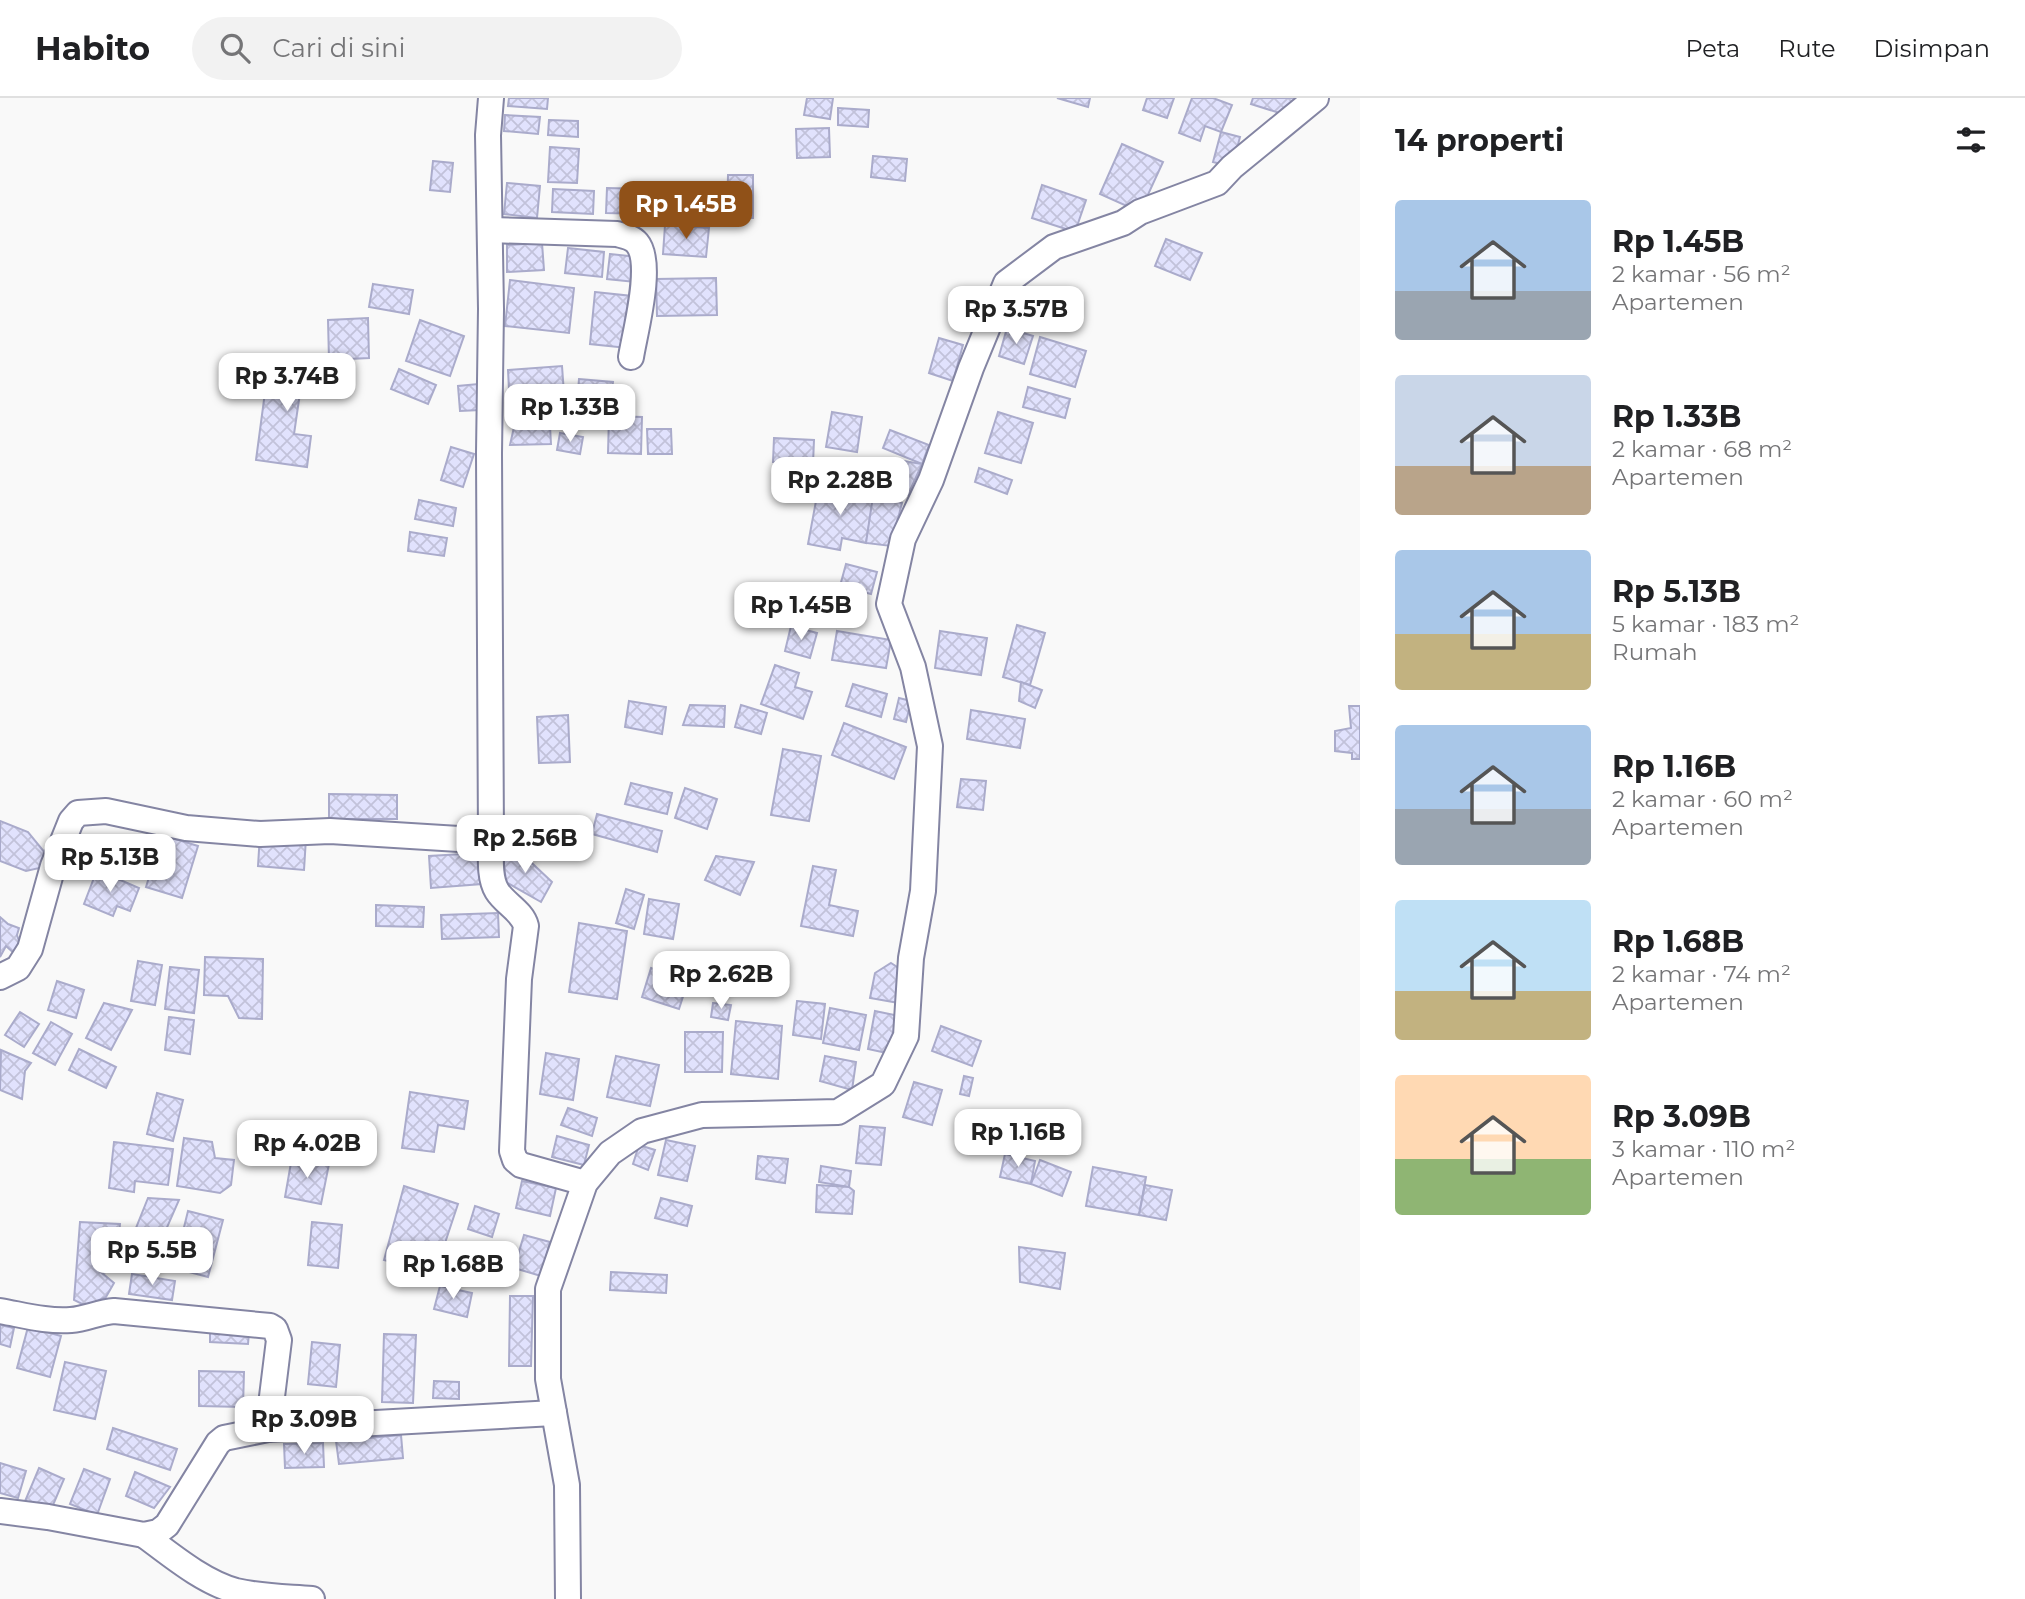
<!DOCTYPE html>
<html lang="id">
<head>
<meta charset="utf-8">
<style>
  :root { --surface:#fff; --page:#f2f2f2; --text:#202124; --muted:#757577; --line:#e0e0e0; --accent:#905118 }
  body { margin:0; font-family:Montserrat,sans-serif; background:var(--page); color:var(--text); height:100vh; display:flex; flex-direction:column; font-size:26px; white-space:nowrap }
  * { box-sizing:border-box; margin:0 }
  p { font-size:23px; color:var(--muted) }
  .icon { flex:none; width:38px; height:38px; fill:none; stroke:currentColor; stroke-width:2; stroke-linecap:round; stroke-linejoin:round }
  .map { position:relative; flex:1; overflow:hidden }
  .panel { display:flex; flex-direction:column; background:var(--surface); width:665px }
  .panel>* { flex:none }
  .price { position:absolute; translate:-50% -60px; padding:0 16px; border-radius:14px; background:#fff; color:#222; font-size:23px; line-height:46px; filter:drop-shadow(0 2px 4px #0008) }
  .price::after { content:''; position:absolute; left:50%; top:42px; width:21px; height:16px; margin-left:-10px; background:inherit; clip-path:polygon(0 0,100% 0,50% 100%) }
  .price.selected { background:var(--accent); color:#fff }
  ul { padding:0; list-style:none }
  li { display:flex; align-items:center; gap:21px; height:175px; padding:0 35px }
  li span { display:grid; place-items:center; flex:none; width:196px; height:140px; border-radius:7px; color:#555 }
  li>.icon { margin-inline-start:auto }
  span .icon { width:84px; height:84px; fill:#fffc; stroke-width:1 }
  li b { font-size:30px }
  h2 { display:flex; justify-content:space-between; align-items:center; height:84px; padding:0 35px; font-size:30px }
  header { display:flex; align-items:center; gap:42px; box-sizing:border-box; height:98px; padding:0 35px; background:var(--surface); border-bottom:2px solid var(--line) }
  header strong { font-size:33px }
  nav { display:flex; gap:38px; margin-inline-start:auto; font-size:24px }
  .search { width:490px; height:63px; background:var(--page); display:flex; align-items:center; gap:18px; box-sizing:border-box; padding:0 24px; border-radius:38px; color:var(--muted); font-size:26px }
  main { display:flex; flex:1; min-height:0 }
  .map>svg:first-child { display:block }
  .building { fill:url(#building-cross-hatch); stroke:#aaabcb; stroke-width:2 }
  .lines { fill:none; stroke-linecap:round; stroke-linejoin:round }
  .minor-casing { stroke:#8485a3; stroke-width:28 }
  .minor { stroke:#fff; stroke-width:24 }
</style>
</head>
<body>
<header>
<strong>Habito</strong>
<div class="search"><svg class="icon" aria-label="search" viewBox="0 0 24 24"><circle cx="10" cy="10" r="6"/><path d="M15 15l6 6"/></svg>Cari di sini</div>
<nav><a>Peta</a><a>Rute</a><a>Disimpan</a></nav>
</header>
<main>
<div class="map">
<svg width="1360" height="1501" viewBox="0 0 1360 1501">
  <defs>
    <pattern id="building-cross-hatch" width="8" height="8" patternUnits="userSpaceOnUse" patternTransform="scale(1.75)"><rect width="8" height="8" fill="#e1e2fd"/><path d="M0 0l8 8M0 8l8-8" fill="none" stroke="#c2c2da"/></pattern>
  </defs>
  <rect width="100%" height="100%" fill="#f9f9f9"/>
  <g class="building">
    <path d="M509,0H548L547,11L508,8Z"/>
    <path d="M807,0H833L830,21L804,17Z"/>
    <path d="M1057,0H1090L1088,9Z"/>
    <path d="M1147,0H1174L1167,20L1143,12Z"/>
    <path d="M1192,0H1213L1232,7L1221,34L1205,28L1200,43L1179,35Z"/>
    <path d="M1253,0H1299L1292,19L1251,6Z"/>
    <path d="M838,10L869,12L868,29L838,27Z"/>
    <path d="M505,17L540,19L538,36L504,33Z"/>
    <path d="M549,22L578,23V39L548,37Z"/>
    <path d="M829,30L830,59L797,60L796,31Z"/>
    <path d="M1221,34L1240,39L1232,69L1213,64Z"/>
    <path d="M1122,46L1163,64L1140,114L1100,96Z"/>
    <path d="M550,49L579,51L577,85L548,84Z"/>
    <path d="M873,58L907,61L905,83L871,79Z"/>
    <path d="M433,63L453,65L450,94L430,92Z"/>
    <path d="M728,77H753V120H727Z"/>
    <path d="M507,85L540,88L537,120L504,116Z"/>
    <path d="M1042,87L1086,102L1075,134L1032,120Z"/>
    <path d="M607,90L647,91L646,116L606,115Z"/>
    <path d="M553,91L594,93L593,116L552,114Z"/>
    <path d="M665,127L709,130L706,159L663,156Z"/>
    <path d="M1166,141L1202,155L1190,182L1155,168Z"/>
    <path d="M542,145L544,172L507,174V147Z"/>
    <path d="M568,150L604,154L602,179L565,175Z"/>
    <path d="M610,156L638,159L635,184L607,181Z"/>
    <path d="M716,180L717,217L657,218L656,181Z"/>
    <path d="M510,182L574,190L569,235L505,228Z"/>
    <path d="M373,186L413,192L409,216L369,209Z"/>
    <path d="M595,194L632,198L627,250L590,246Z"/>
    <path d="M368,220L369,260L329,262L328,222Z"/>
    <path d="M420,222L464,238L450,278L406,263Z"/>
    <path d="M1007,230L1033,238L1024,266L999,258Z"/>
    <path d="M1040,239L1086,253L1075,289L1030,276Z"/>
    <path d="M939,240L963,247L953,283L929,275Z"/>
    <path d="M269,264L327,271L323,298L300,295L294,336L311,338L307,369L256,362Z"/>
    <path d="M562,268L565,309L510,312L508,272Z"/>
    <path d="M399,271L436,287L428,306L391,291Z"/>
    <path d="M579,281L613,284L610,308L577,305Z"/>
    <path d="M478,286L480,312L460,313L458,288Z"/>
    <path d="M1028,289L1070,301L1065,320L1023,309Z"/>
    <path d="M832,314L862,319L857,354L826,349Z"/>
    <path d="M998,314L1033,325L1021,365L985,355Z"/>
    <path d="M609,318L642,319L641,356L608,355Z"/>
    <path d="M550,328L551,346L510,347L514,329Z"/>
    <path d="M647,331H671L672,356H648Z"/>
    <path d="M890,332L929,347L922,366L883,350Z"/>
    <path d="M560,335L583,339L580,356L557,352Z"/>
    <path d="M774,340L814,342L813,366L773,364Z"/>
    <path d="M451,349L474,356L463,389L441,382Z"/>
    <path d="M886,360L922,366L908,397L876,382Z"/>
    <path d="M979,370L1012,382L1007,396L975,384Z"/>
    <path d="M819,387L874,397L866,445L842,440L840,452L808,446Z"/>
    <path d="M873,398L902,405L891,448L866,445Z"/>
    <path d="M419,402L456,410L453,428L415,421Z"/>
    <path d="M410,434L447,440L444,458L408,453Z"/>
    <path d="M846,466L877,474L871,496L840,488Z"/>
    <path d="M795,490L828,496L823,521L791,514Z"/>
    <path d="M1017,527L1045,535L1030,587L1003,579Z"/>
    <path d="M791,528L817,535L810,560L785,553Z"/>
    <path d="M837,533L891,542L886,570L832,562Z"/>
    <path d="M940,533L987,540L981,577L935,570Z"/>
    <path d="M775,567L799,575L795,589L812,594L803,621L761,606Z"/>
    <path d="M1021,584L1042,592L1035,610L1019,603Z"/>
    <path d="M853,586L887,596L881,619L846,608Z"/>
    <path d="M899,600L911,603L906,624L894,621Z"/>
    <path d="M629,603L666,609L662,636L625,629Z"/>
    <path d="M690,607L725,608L724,629L683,627Z"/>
    <path d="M741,607L767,615L761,636L735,629Z"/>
    <path d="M1349,608H1360V661H1352V655L1335,653V633L1351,630Z"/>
    <path d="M971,612L1025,621L1020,650L967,641Z"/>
    <path d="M568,617L570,664L539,665L537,619Z"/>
    <path d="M844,625L906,649L894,681L832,657Z"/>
    <path d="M783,651L821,658L809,723L771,717Z"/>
    <path d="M961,681L986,683L983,712L957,709Z"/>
    <path d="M631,685L672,695L667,716L625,706Z"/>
    <path d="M685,690L717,701L707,731L675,720Z"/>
    <path d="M329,696L397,697V721H329Z"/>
    <path d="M597,716L662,733L657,754L592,736Z"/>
    <path d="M0,723L28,734L46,756L44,769L26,773L0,763Z"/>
    <path d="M260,736L306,740L304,772L258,768Z"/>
    <path d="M162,737L198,748L182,800L146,789Z"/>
    <path d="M504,748L519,753L552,784L541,804L504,783Z"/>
    <path d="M480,755L482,786L431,790L429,758Z"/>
    <path d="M716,758L754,764L740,797L705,782Z"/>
    <path d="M813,768L836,772L829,807L858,813L853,838L801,828Z"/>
    <path d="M97,772L139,790L130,813L117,808L113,818L84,806Z"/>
    <path d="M626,791L644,797L634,831L616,825Z"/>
    <path d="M649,801L679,806L673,841L644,836Z"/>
    <path d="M376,807L424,809L423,829L376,828Z"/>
    <path d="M498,815L499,839L442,841L441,817Z"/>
    <path d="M0,819L8,826L19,830L17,837L20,846L16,857L6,848L0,859Z"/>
    <path d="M579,825L627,833L617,901L569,894Z"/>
    <path d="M205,859L263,861L262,921L239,920L228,898L204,897Z"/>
    <path d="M138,863L162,867L155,907L131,903Z"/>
    <path d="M891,865L905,874L899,905L870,900L875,875Z"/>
    <path d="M170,869L199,872L194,915L165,911Z"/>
    <path d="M651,870L688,883L679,911L642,899Z"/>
    <path d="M57,883L84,892L76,920L48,912Z"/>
    <path d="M797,903L825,906L821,941L793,937Z"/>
    <path d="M104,905L132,912L111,952L86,940Z"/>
    <path d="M713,905L731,907L728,922L711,919Z"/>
    <path d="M830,910L866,917L859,952L823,945Z"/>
    <path d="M875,913L904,919L896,957L868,951Z"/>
    <path d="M20,914L39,926L24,949L5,937Z"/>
    <path d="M169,919L194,922L190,956L165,952Z"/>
    <path d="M736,923L782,928L778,981L731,976Z"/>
    <path d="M51,924L72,936L55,967L33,955Z"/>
    <path d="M941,928L981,943L972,968L932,953Z"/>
    <path d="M685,934H723L722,974H685Z"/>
    <path d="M79,951L116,969L106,990L69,972Z"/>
    <path d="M1,952L31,965L25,973L22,1001L0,992Z"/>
    <path d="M546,955L579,961L573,1002L540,996Z"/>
    <path d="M616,958L659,967L650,1008L607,999Z"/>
    <path d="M825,958L856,964L852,992L820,983Z"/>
    <path d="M964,978L973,980L969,998L960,996Z"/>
    <path d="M914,984L942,992L932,1027L903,1019Z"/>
    <path d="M410,994L468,1003L464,1031L438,1027L434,1054L402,1050Z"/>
    <path d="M157,995L183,1002L173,1043L147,1036Z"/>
    <path d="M568,1010L597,1020L592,1038L561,1027Z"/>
    <path d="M976,1013L1000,1024L988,1051L971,1043Z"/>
    <path d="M1049,1015L1077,1020L1071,1052L1043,1047Z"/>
    <path d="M1011,1025L1027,1029L1021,1052L1005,1047Z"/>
    <path d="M860,1028L885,1030L881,1067L856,1065Z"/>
    <path d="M557,1038L589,1047L584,1067L552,1059Z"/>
    <path d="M184,1040L212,1044L215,1060L234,1062L231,1087L220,1095L177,1088Z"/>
    <path d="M666,1042L695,1048L687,1083L658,1077Z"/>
    <path d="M114,1044L173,1051L168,1087L135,1083L134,1094L109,1090Z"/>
    <path d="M639,1047L655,1052L648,1072L633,1066Z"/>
    <path d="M1005,1056L1035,1063L1031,1086L1000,1079Z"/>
    <path d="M758,1058L788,1061L785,1085L756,1081Z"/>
    <path d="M292,1059L329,1066L321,1106L285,1099Z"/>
    <path d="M1040,1062L1071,1074L1062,1098L1031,1086Z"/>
    <path d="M821,1068L851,1073L849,1089L819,1084Z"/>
    <path d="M1093,1069L1146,1079L1139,1117L1086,1108Z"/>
    <path d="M522,1083L556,1090L550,1118L516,1110Z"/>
    <path d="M817,1087L849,1089L854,1093L852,1116L816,1114Z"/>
    <path d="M1145,1087L1172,1092L1166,1122L1139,1117Z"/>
    <path d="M404,1088L458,1106L435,1175L384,1162Z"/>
    <path d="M148,1100L179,1102L165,1134L136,1130Z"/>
    <path d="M661,1100L692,1108L687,1128L655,1120Z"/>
    <path d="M475,1108L499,1116L492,1139L468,1131Z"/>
    <path d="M188,1113L223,1122L208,1179L174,1170Z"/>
    <path d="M80,1124L120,1126L118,1150L123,1170L102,1175L114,1185L106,1199L86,1208L74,1202Z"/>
    <path d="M312,1124L342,1127L338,1170L308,1167Z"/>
    <path d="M524,1137L550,1144L541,1178L514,1170Z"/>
    <path d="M1019,1149L1065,1155L1060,1191L1020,1184Z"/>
    <path d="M611,1174L667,1177L666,1195L610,1192Z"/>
    <path d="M132,1176L175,1183L172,1202L129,1196Z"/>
    <path d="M440,1188L472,1195L467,1219L434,1211Z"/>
    <path d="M510,1198H533L531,1268H509Z"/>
    <path d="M0,1227L14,1230L10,1249L0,1246Z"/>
    <path d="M28,1229L61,1238L50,1279L17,1270Z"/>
    <path d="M210,1232L249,1235L248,1246L210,1244Z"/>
    <path d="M384,1236L416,1237L413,1305L382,1304Z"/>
    <path d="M312,1244L340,1247L336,1289L308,1286Z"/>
    <path d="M65,1264L106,1273L95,1321L54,1312Z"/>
    <path d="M199,1273L244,1274L243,1309L199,1308Z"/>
    <path d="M434,1283L459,1284V1301L433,1300Z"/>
    <path d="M113,1330L177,1351L170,1372L107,1351Z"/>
    <path d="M401,1337L403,1360L339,1366L336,1343Z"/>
    <path d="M323,1345L324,1369L285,1370L284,1346Z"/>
    <path d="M0,1365L26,1373L18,1400L0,1395Z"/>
    <path d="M39,1370L64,1381L48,1419L23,1408Z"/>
    <path d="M84,1371L110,1381L97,1417L70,1406Z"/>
    <path d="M135,1374L170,1389L154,1410L126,1398Z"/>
  </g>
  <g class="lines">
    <defs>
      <g id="minor">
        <path d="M491,0L488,37L491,211L489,355L491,743C491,759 489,780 497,793C505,806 522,813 526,828L519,881L512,1053L515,1062L521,1067L585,1085"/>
        <path d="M490,132L617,136C624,138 632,139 637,145C654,165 635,234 631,259"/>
        <path d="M0,879L18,870L30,851L53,768L71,723L78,715L106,713L186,730L260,736L330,733L491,743"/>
        <path d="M0,1213C23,1217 48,1224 71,1222C86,1221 99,1214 114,1213L270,1228L275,1231L279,1242L268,1331"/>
        <path d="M0,1413L48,1419L144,1437L158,1434L167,1427L218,1345L224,1340L268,1331L554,1315"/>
        <path d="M144,1437C171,1457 203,1484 236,1493C261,1499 287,1499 312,1501"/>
        <path d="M568,1501L567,1387L548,1281V1191L585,1085L610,1055L642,1033L702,1017L838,1014L883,986L906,938L911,860L923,793L930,648L913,569L889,506L903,441L931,382L971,270L1006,185L1054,149L1123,125L1140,114L1217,85L1232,69L1316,0"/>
      </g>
    </defs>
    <use href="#minor" class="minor-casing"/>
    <use href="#minor" class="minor"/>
  </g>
</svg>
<b class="price selected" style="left:686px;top:143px">Rp 1.45B</b>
<b class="price" style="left:1016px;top:248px">Rp 3.57B</b>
<b class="price" style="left:287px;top:315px">Rp 3.74B</b>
<b class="price" style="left:570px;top:346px">Rp 1.33B</b>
<b class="price" style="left:840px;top:419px">Rp 2.28B</b>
<b class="price" style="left:801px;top:544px">Rp 1.45B</b>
<b class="price" style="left:525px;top:777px">Rp 2.56B</b>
<b class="price" style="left:110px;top:796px">Rp 5.13B</b>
<b class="price" style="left:721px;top:913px">Rp 2.62B</b>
<b class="price" style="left:1018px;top:1071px">Rp 1.16B</b>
<b class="price" style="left:307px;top:1082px">Rp 4.02B</b>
<b class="price" style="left:152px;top:1189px">Rp 5.5B</b>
<b class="price" style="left:453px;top:1203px">Rp 1.68B</b>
<b class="price" style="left:304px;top:1358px">Rp 3.09B</b>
</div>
<section class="panel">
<h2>14 properti<svg class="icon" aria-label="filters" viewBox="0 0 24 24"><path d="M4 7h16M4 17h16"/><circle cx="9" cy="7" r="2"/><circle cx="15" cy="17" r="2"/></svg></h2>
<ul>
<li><span style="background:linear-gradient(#a9c7e8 65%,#9aa5b1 0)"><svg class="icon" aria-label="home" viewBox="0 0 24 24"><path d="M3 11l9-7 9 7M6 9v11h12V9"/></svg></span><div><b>Rp 1.45B</b><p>2 kamar · 56 m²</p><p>Apartemen</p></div></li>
<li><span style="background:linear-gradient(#c9d6e8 65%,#b9a48a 0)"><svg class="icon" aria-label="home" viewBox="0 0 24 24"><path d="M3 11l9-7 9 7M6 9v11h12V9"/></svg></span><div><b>Rp 1.33B</b><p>2 kamar · 68 m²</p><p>Apartemen</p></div></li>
<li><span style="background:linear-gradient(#a9c7e8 60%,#c2b280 0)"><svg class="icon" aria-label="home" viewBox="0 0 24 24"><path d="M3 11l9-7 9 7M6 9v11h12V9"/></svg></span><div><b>Rp 5.13B</b><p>5 kamar · 183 m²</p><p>Rumah</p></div></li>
<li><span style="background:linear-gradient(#a9c7e8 60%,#9aa5b1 0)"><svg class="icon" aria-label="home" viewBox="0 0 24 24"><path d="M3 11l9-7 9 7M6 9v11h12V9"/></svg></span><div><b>Rp 1.16B</b><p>2 kamar · 60 m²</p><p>Apartemen</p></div></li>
<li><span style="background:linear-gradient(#bfe0f5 65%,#c2b280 0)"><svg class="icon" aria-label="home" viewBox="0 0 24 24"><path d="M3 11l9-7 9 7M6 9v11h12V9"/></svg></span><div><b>Rp 1.68B</b><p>2 kamar · 74 m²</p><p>Apartemen</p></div></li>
<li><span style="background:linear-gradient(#ffd9b3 60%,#8fb573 0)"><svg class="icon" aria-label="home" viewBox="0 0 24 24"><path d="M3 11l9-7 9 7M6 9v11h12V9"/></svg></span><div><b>Rp 3.09B</b><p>3 kamar · 110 m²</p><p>Apartemen</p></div></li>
</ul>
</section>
</main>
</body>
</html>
